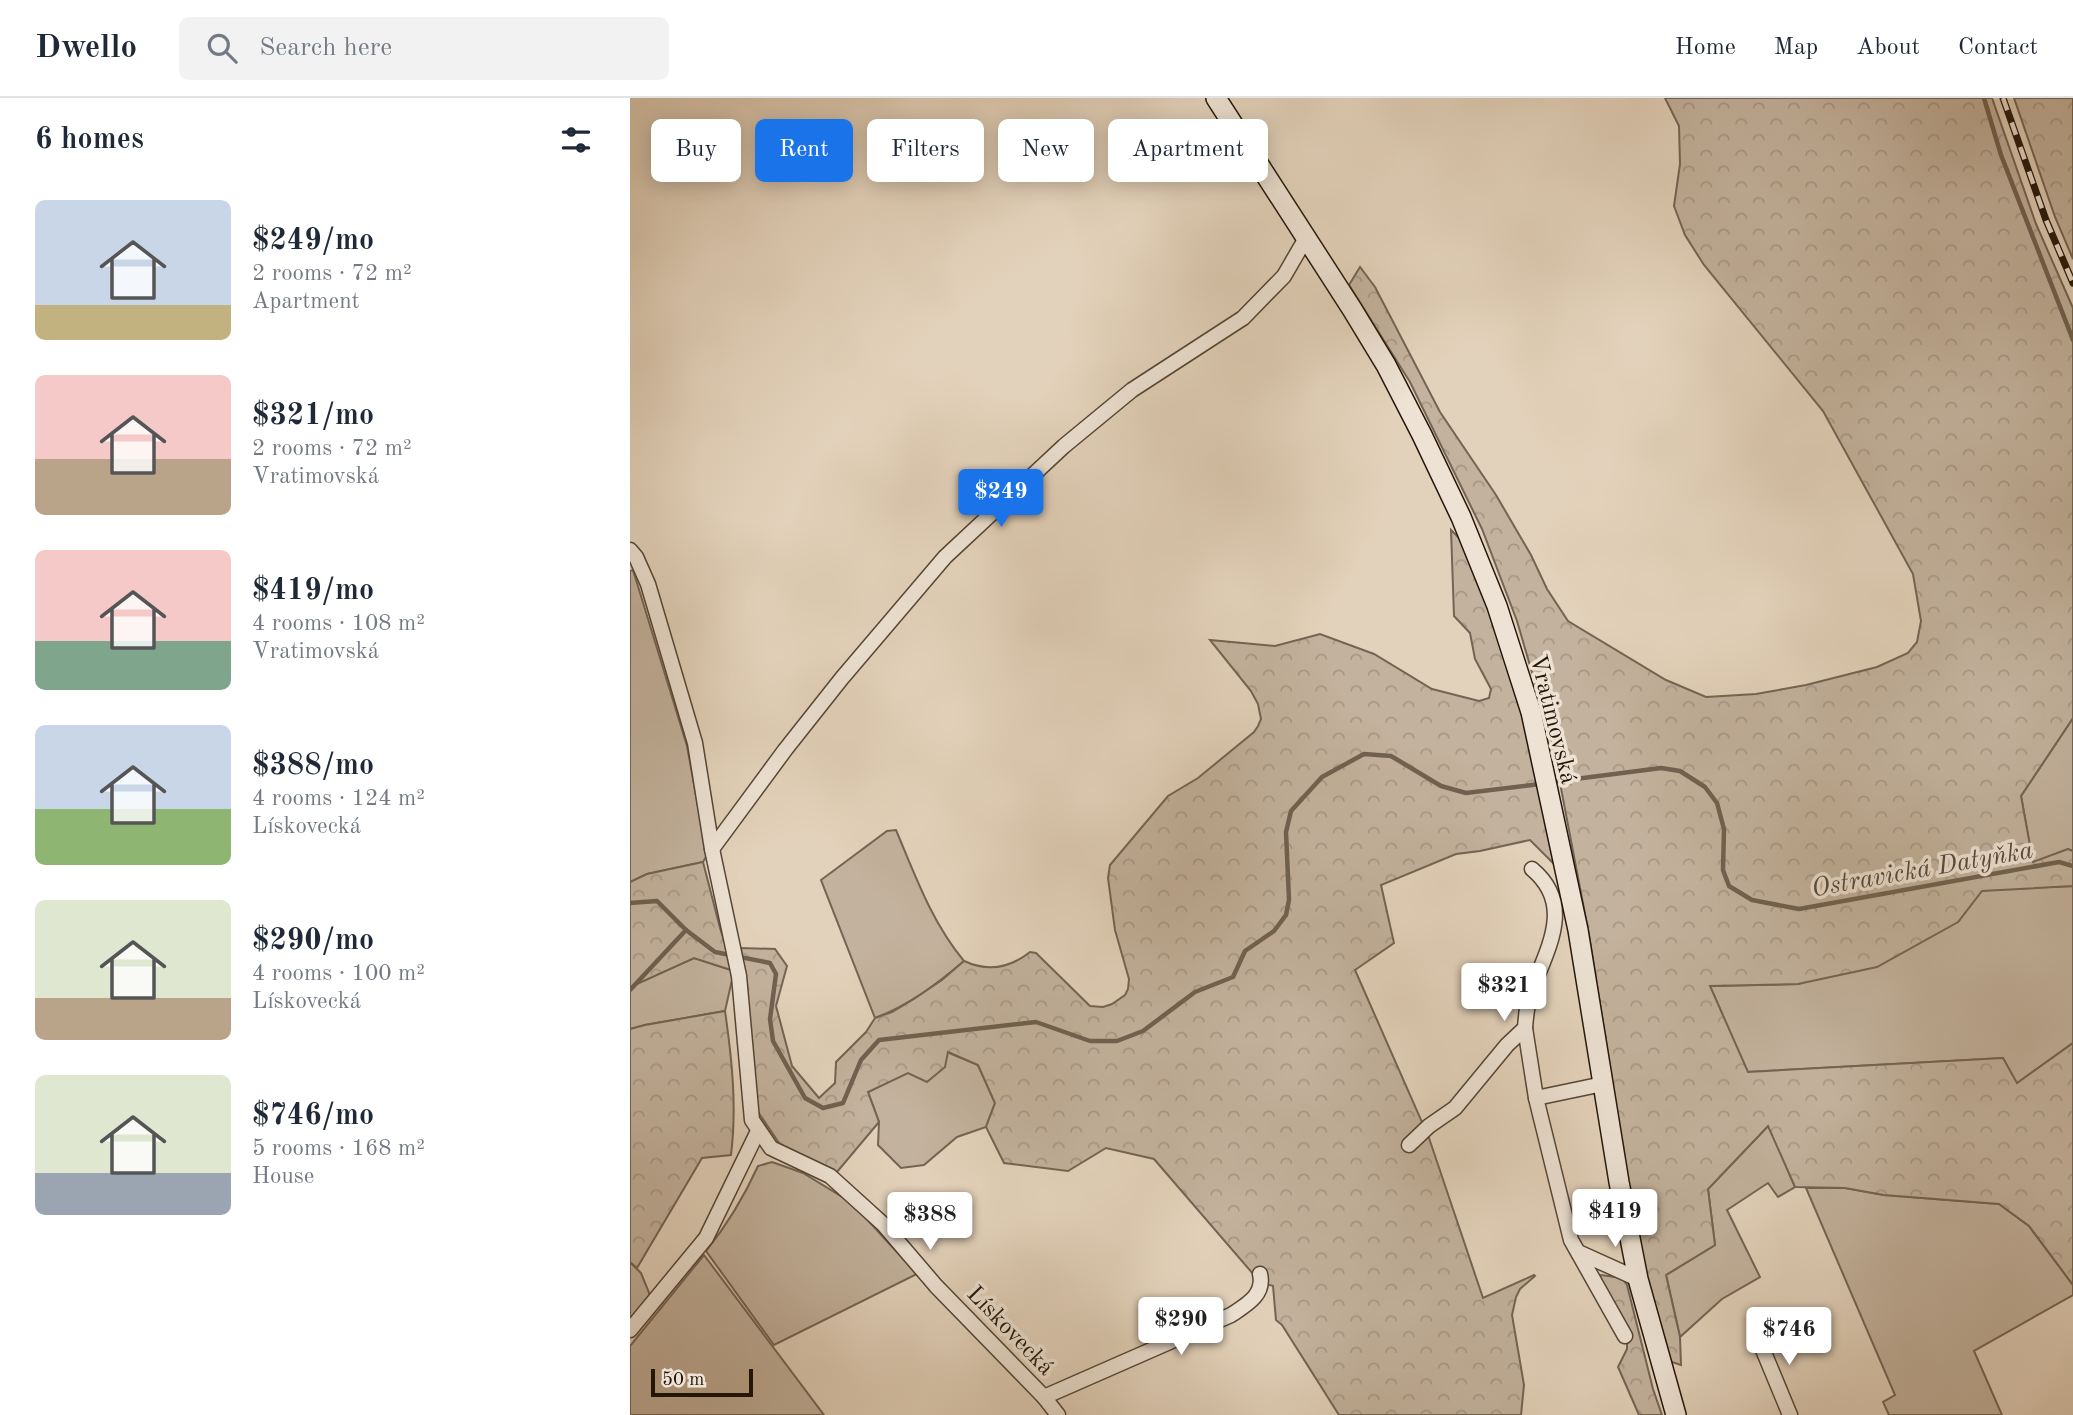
<!DOCTYPE html>
<html lang="en">
<head>
<meta charset="utf-8">
<style>
  :root { --surface:#fff; --page:#f2f2f3; --text:#1f2937; --muted:#747a83; --line:#e0e1e3; --accent:#1a73e8 }
  body { margin:0; font-family:"Old Standard TT",serif; background:var(--page); color:var(--text); height:100vh; display:flex; flex-direction:column; font-size:26px; white-space:nowrap }
  * { box-sizing:border-box; margin:0 }
  p { font-size:23px; color:var(--muted) }
  .icon { flex:none; width:38px; height:38px; fill:none; stroke:currentColor; stroke-width:2; stroke-linecap:round; stroke-linejoin:round }
  .map { position:relative; flex:1; overflow:hidden }
  .details { display:flex; flex-direction:column; background:var(--surface); width:630px }
  .details>* { flex:none }
  .hud { position:absolute; left:21px; top:21px; width:665px; height:63px; display:flex; gap:14px }
  .scale { position:absolute; left:21px; bottom:18px; width:102px; box-sizing:border-box; padding-left:7px; border:4px solid #24170a; border-top:0; font-size:19px; line-height:24px; white-space:nowrap; color:#24170a; -webkit-text-stroke:5px #ede2d3; paint-order:stroke }
  .price { position:absolute; translate:-50% -60px; padding:0 16px; border-radius:7px; background:#fff; color:#222; font-size:23px; line-height:46px; filter:drop-shadow(0 2px 4px #0008) }
  .price::after { content:''; position:absolute; left:50%; top:42px; width:21px; height:16px; margin-left:-10px; background:inherit; clip-path:polygon(0 0,100% 0,50% 100%) }
  .price.current { background:var(--accent); color:#fff }
  ul { padding:0; list-style:none }
  li { display:flex; align-items:center; gap:21px; height:175px; padding:0 35px }
  li span { display:grid; place-items:center; flex:none; width:196px; height:140px; border-radius:10px; color:#555 }
  li>.icon { margin-inline-start:auto }
  span .icon { width:84px; height:84px; fill:#fffc; stroke-width:1 }
  li b { font-size:30px }
  h2 { display:flex; justify-content:space-between; align-items:center; height:84px; padding:0 35px; font-size:30px }
  .chip { padding:0 24px; border-radius:10px; background:var(--surface); box-shadow:0 4px 18px #0003; font-size:24px; line-height:63px }
  .chip.current { background:var(--accent); color:#fff }
  header { display:flex; align-items:center; gap:42px; box-sizing:border-box; height:98px; padding:0 35px; background:var(--surface); border-bottom:2px solid var(--line) }
  header strong { font-size:33px }
  nav { display:flex; gap:38px; margin-inline-start:auto; font-size:24px }
  .search { width:490px; height:63px; background:var(--page); display:flex; align-items:center; gap:18px; box-sizing:border-box; padding:0 24px; border-radius:10px; color:var(--muted); font-size:26px }
  main { display:flex; flex:1; min-height:0 }
  .map>svg:first-child { display:block }
  .green { fill:#c3b29d; stroke:#746454; stroke-width:2 }
  .forest { fill:url(#forest-crowns); stroke:#746454; stroke-width:2 }
  .lines { fill:none; stroke-linecap:round; stroke-linejoin:round }
  .stream { stroke:#706150; stroke-width:4.5 }
  .minor-casing { stroke:#544636; stroke-width:17 }
  .secondary-casing { stroke:#24170a; stroke-width:22 }
  .minor { stroke:#ede2d3; stroke-width:14 }
  .secondary { stroke:#ede2d3; stroke-width:19 }
  .rail-casing { stroke:#24170a; stroke-width:7 }
  .rail { stroke:#ede2d3; stroke-width:4.5; stroke-dasharray:13; stroke-linecap:butt }
  .labels { text-anchor:middle; stroke-width:7; stroke-linejoin:round; paint-order:stroke }
  .street-label { font-size:24px; fill:#24170a; stroke:#ede2d3 }
  .water-label { font-size:26px; font-style:italic; fill:#564839; stroke:#ede2d3 }
</style>
</head>
<body>
<header>
<strong>Dwello</strong>
<div class="search"><svg class="icon" aria-label="search" viewBox="0 0 24 24"><circle cx="10" cy="10" r="6"/><path d="M15 15l6 6"/></svg>Search here</div>
<nav><a>Home</a><a>Map</a><a>About</a><a>Contact</a></nav>
</header>
<main>
<section class="details">
<h2>6 homes<svg class="icon" aria-label="filters" viewBox="0 0 24 24"><path d="M4 7h16M4 17h16"/><circle cx="9" cy="7" r="2"/><circle cx="15" cy="17" r="2"/></svg></h2>
<ul>
<li><span style="background:linear-gradient(#c9d6e8 75%,#c2b280 0)"><svg class="icon" aria-label="home" viewBox="0 0 24 24"><path d="M3 11l9-7 9 7M6 9v11h12V9"/></svg></span><div><b>$249/mo</b><p>2 rooms · 72 m²</p><p>Apartment</p></div></li>
<li><span style="background:linear-gradient(#f6c9c9 60%,#b9a48a 0)"><svg class="icon" aria-label="home" viewBox="0 0 24 24"><path d="M3 11l9-7 9 7M6 9v11h12V9"/></svg></span><div><b>$321/mo</b><p>2 rooms · 72 m²</p><p>Vratimovská</p></div></li>
<li><span style="background:linear-gradient(#f6c9c9 65%,#7fa58c 0)"><svg class="icon" aria-label="home" viewBox="0 0 24 24"><path d="M3 11l9-7 9 7M6 9v11h12V9"/></svg></span><div><b>$419/mo</b><p>4 rooms · 108 m²</p><p>Vratimovská</p></div></li>
<li><span style="background:linear-gradient(#c9d6e8 60%,#8fb573 0)"><svg class="icon" aria-label="home" viewBox="0 0 24 24"><path d="M3 11l9-7 9 7M6 9v11h12V9"/></svg></span><div><b>$388/mo</b><p>4 rooms · 124 m²</p><p>Lískovecká</p></div></li>
<li><span style="background:linear-gradient(#dfe7d0 70%,#b9a48a 0)"><svg class="icon" aria-label="home" viewBox="0 0 24 24"><path d="M3 11l9-7 9 7M6 9v11h12V9"/></svg></span><div><b>$290/mo</b><p>4 rooms · 100 m²</p><p>Lískovecká</p></div></li>
<li><span style="background:linear-gradient(#dfe7d0 70%,#9aa5b1 0)"><svg class="icon" aria-label="home" viewBox="0 0 24 24"><path d="M3 11l9-7 9 7M6 9v11h12V9"/></svg></span><div><b>$746/mo</b><p>5 rooms · 168 m²</p><p>House</p></div></li>
</ul>
</section>
<div class="map">
<svg width="1443" height="1317" viewBox="0 0 1443 1317">
  <defs>
    <pattern id="forest-crowns" width="20" height="18" patternUnits="userSpaceOnUse" patternTransform="scale(1.75)"><rect width="20" height="18" fill="#c3b29d"/><path d="M2 6a3 3 0 1 1 6 0M12 15a3 3 0 1 1 6 0" fill="none" stroke="#a79886"/></pattern>
  </defs>
  <rect width="100%" height="100%" fill="#e3d2bb"/>
  <filter id="stains"><feTurbulence type="fractalNoise" baseFrequency=".00286" numOctaves="4"/><feColorMatrix values="0 0 0 0 .2 0 0 0 0 .09 0 0 0 0 .02 0 0 0 .5 -.17"/></filter>
  <radialGradient id="worn" r=".72"><stop offset=".6" stop-color="#630" stop-opacity="0"/><stop offset="1" stop-color="#630" stop-opacity=".3"/></radialGradient>
  <g class="green">
    <path d="M3,472L57,648L77,757L73,764L17,776L0,784V473Z"/>
    <path d="M1443,620V753L1438,751L1403,765L1391,698Z"/>
    <path d="M266,732C285,777 302,825 334,863C307,886 279,907 245,920L191,782L257,733Z"/>
    <path d="M1443,788V945L1386,986L1373,960L1117,974L1080,888L1168,886L1328,824L1352,792Z"/>
    <path d="M64,860L104,873L95,913L15,927L0,931V889Z"/>
    <path d="M317,954L348,967L365,1005L356,1029L327,1039L294,1067L271,1070L248,1047L249,1024L238,994Z"/>
    <path d="M1139,1027L1165,1089L1148,1099L1138,1085L1097,1112L1130,1179L1092,1201L1050,1239L1036,1177L1085,1147L1078,1091Z"/>
    <path d="M142,1064L173,1075L222,1105L287,1176L144,1247L76,1153C97,1127 114,1099 128,1068Z"/>
    <path d="M1176,1090H1215L1254,1097L1369,1106L1399,1128L1443,1187V1197L1344,1253L1372,1317H1259L1253,1304L1265,1297Z"/>
    <path d="M74,1157L194,1317H0V1248Z"/>
    <path d="M0,1164L11,1175L20,1197L0,1222Z"/>
  </g>
  <g class="forest">
    <path d="M1035,0H1362L1406,126L1443,210V620L1391,698L1403,764L1438,751L1443,753V788L1352,793L1328,824L1247,869L1168,886L1080,888L1118,974L1373,960L1387,985L1443,945V1187L1399,1128L1369,1106L1254,1097L1215,1090L1165,1089L1138,1028L1078,1091L1085,1147L1036,1177L1050,1239L1051,1267L1039,1263L1017,1179L999,1090L959,837L922,643L887,523L852,431L780,284L719,187L730,169L745,189L810,314L866,397L901,457L917,491L938,523L1036,582L1076,599L1126,596L1176,587L1247,569L1278,555L1287,544L1291,523L1283,476L1193,313L1074,167L1055,137L1044,108L1050,66L1049,28Z"/>
    <path d="M1384,0H1443V161L1425,119Z"/>
    <path d="M821,432L834,445L865,530L892,618L928,770L900,742L850,753L826,756L751,787L764,845L725,872L799,1040L853,1200L904,1177L905,1178L890,1191L886,1199L882,1217L894,1287L891,1317H709L652,1227L646,1222L643,1188L630,1184L524,1061L476,1050L438,1073L374,1065L356,1029L365,1005L348,967L318,954L315,969L297,984L278,975L238,994L249,1024L207,1074L151,1048L126,1011L111,850L145,851L157,868L146,908L162,968L189,1000L205,985L206,964L236,934L245,920L262,914L284,901L312,882L334,863C358,874 380,870 400,854L406,855L460,908L473,909L482,906L495,897L498,891L499,881L485,832L478,780L480,767L538,698L568,680L624,634L628,628L631,621L628,606L621,593L580,542L645,548L690,536L744,556L802,591L849,603L859,600L861,591L845,561L840,535L824,518Z"/>
    <path d="M73,764L90,830L104,873L64,860L0,889V784L17,776Z"/>
    <path d="M95,913C102,961 107,1009 101,1057L72,1060L7,1170L0,1164V931L15,927Z"/>
    <path d="M971,1177L992,1180L997,1187L1023,1291L1032,1317H1009L988,1269L997,1251V1241L968,1181Z"/>
  </g>
  <g class="lines">
    <g class="stream">
      <path d="M1354,0L1371,57L1443,242"/>
      <path d="M922,684L1031,670L1050,673L1075,689L1087,705L1094,731L1093,772L1099,788L1122,802L1169,811L1429,764L1443,768"/>
      <path d="M0,805L27,803L56,832L85,854L140,865L146,876L140,921L143,943L175,1000L193,1010L213,1005L231,962L249,942L406,924L460,943H487L513,933L565,894L603,879L615,853L644,833L656,817L659,802L656,734L661,713L692,679L734,656L761,658L811,688L836,695L910,686"/>
      <path d="M0,892L56,832"/>
    </g>
    <defs>
      <g id="minor">
        <path d="M0,452L6,459L18,486L65,645L82,751L109,878L122,1022L141,1050L200,1078L253,1126L306,1188L414,1299L428,1317"/>
        <path d="M82,751L155,652L212,580L315,459L434,348L502,292L613,220L654,178L676,140"/>
        <path d="M895,930L906,1000L941,1142L995,1238"/>
        <path d="M906,1000L973,986"/>
        <path d="M779,1047L799,1028L825,1010L877,947L895,930C896,917 897,904 902,892C917,851 945,807 902,771"/>
        <path d="M948,1154L1008,1181"/>
        <path d="M0,1232L76,1140L128,1033"/>
        <path d="M1126,1235L1160,1317"/>
        <path d="M414,1299L601,1217C616,1207 635,1197 630,1176"/>
      </g>
      <path id="secondary" d="M586,0L722,211L756,267L792,337L831,419L867,508L901,614L948,832L989,1084L1008,1181L1046,1317"/>
    </defs>
    <use href="#minor" class="minor-casing"/>
    <use href="#secondary" class="secondary-casing"/>
    <use href="#minor" class="minor"/>
    <use href="#secondary" class="secondary"/>
    <defs>
      <path id="rail" d="M1373,0L1416,122L1443,185"/>
    </defs>
    <use href="#rail" class="rail-casing"/>
    <use href="#rail" class="rail"/>
  </g>
  <g class="labels">
    <g class="street-label">
      <text transform="translate(924 621) rotate(76)" y="8">Vratimovská</text>
      <text transform="translate(381 1232) rotate(46)" y="8">Lískovecká</text>
    </g>
    <g class="water-label">
      <text transform="translate(1292 770) rotate(-10)" y="9">Ostravická Datyňka</text>
    </g>
  </g>
  <rect width="100%" height="100%" filter="url(#stains)"/>
  <rect width="100%" height="100%" fill="url(#worn)"/>
</svg>
<div class="scale">50 m</div>
<b class="price current" style="left:371px;top:431px">$249</b>
<b class="price" style="left:874px;top:925px">$321</b>
<b class="price" style="left:985px;top:1151px">$419</b>
<b class="price" style="left:300px;top:1154px">$388</b>
<b class="price" style="left:551px;top:1259px">$290</b>
<b class="price" style="left:1159px;top:1269px">$746</b>
<div class="hud">
<a class="chip">Buy</a>
<a class="chip current">Rent</a>
<a class="chip">Filters</a>
<a class="chip">New</a>
<a class="chip">Apartment</a>
</div>
</div>
</main>
</body>
</html>
